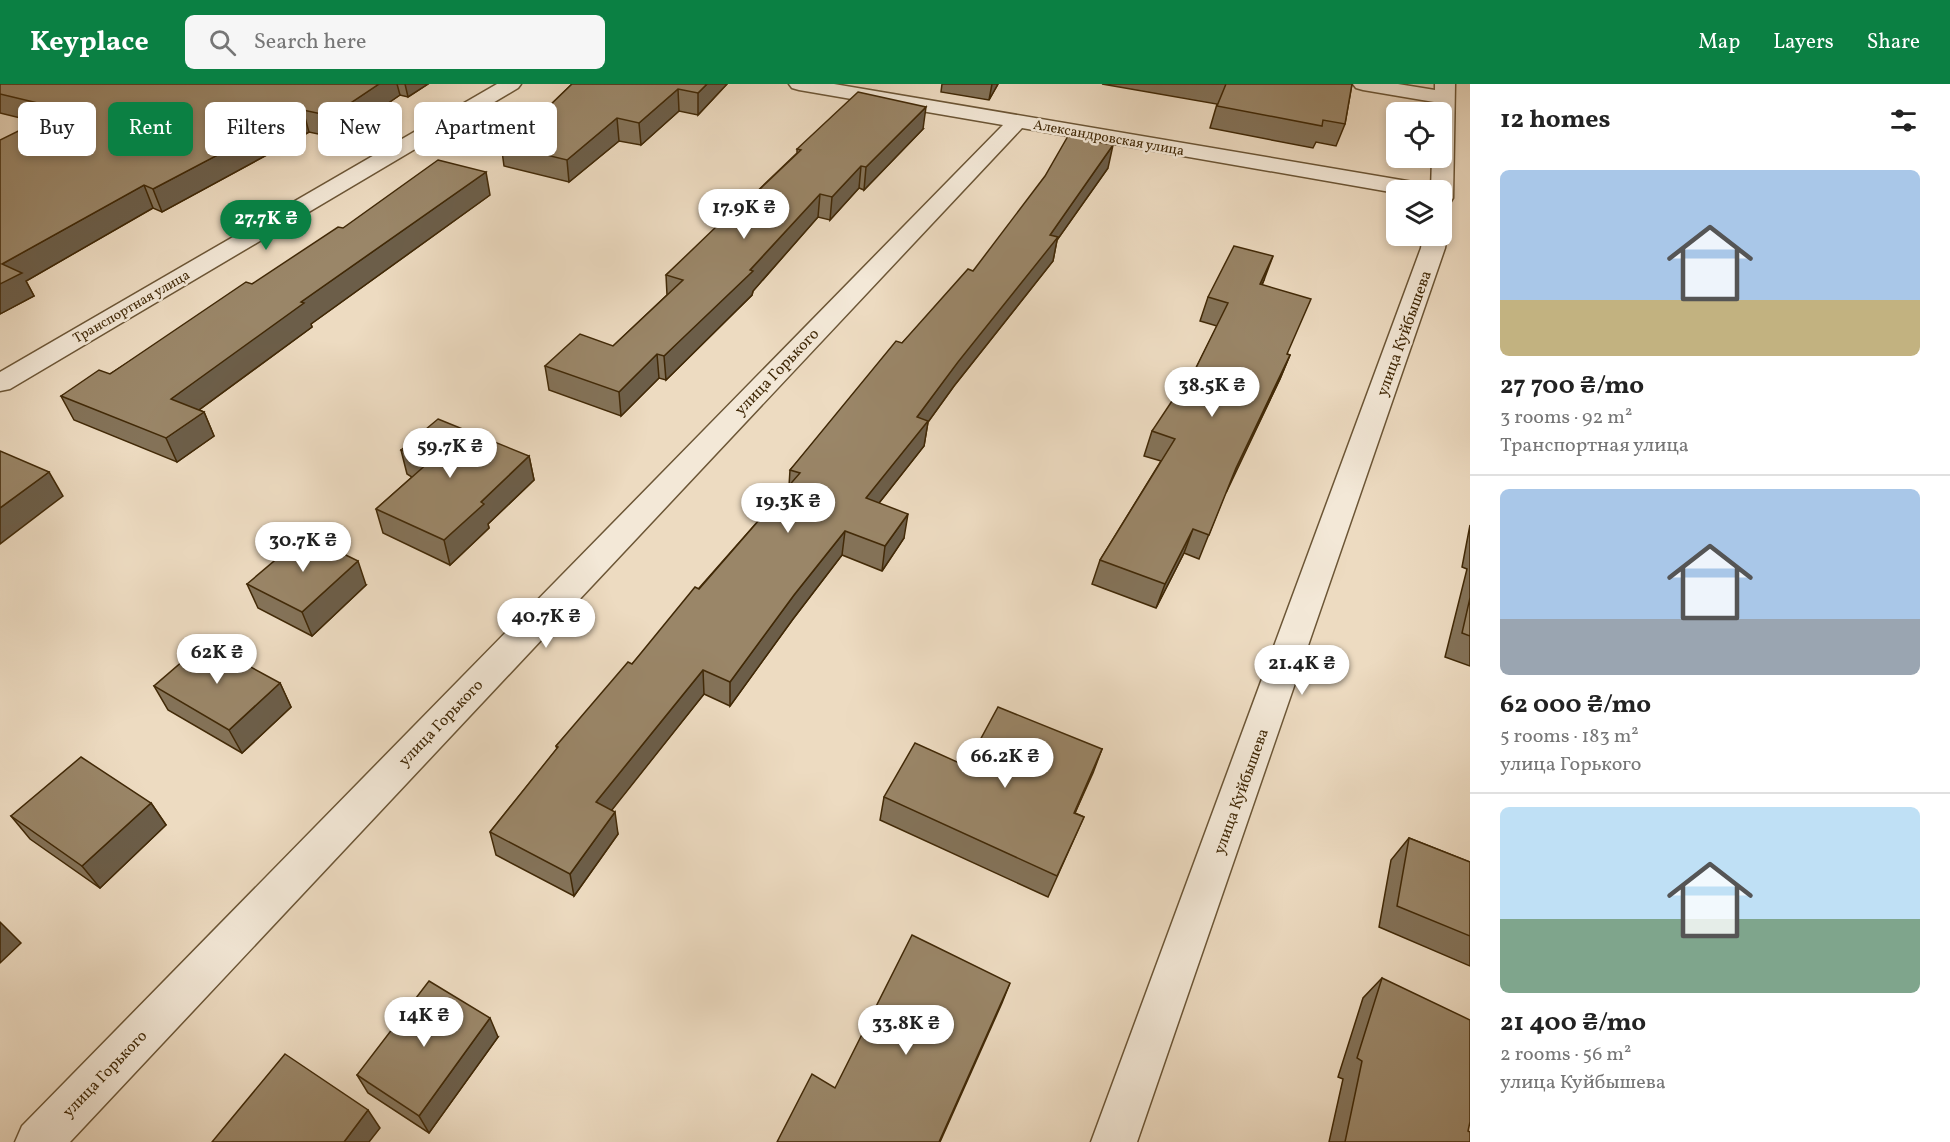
<!DOCTYPE html>
<html lang="en">
<head>
<meta charset="utf-8">
<style>
  :root { --surface:#fff; --page:#f6f6f6; --text:#222; --muted:#767676; --line:#e0e0e0; --accent:#0b8043 }
  body { margin:0; font-family:Vollkorn,serif; background:var(--page); color:var(--text); height:100vh; display:flex; flex-direction:column; font-size:22px; white-space:nowrap }
  * { box-sizing:border-box; margin:0 }
  p { font-size:20px; color:var(--muted) }
  .icon { flex:none; width:33px; height:33px; fill:none; stroke:currentColor; stroke-width:2; stroke-linecap:round; stroke-linejoin:round }
  .map { position:relative; flex:1; overflow:hidden }
  .sheet { display:flex; flex-direction:column; background:var(--surface); width:480px }
  .sheet>* { flex:none }
  .top-card { position:absolute; left:18px; top:18px; width:570px; height:54px; display:flex; gap:12px }
  .tools { position:absolute; left:1386px; top:18px; display:grid; gap:12px }
  .tools a { display:grid; place-items:center; width:66px; height:66px; border-radius:9px; background:var(--surface); box-shadow:0 3px 9px #0003; font-size:30px }
  .price { position:absolute; translate:-50% -51px; padding:0 14px; border-radius:21px; background:#fff; color:#222; font-size:20px; line-height:39px; filter:drop-shadow(0 2px 3px #0008) }
  .price::after { content:''; position:absolute; left:50%; top:36px; width:18px; height:14px; margin-left:-9px; background:inherit; clip-path:polygon(0 0,100% 0,50% 100%) }
  .price.active { background:var(--accent); color:#fff }
  ul { padding:0; list-style:none }
  li { display:grid; align-content:center; gap:12px; height:318px; padding:0 30px }
  li+li { border-top:2px solid var(--line) }
  li span { display:grid; place-items:center; height:186px; border-radius:9px; color:#555 }
  li>.icon { margin-inline-start:auto }
  span .icon { width:108px; height:108px; fill:#fffc; stroke-width:1 }
  li b { font-size:26px }
  h2 { display:flex; justify-content:space-between; align-items:center; height:72px; padding:0 30px; font-size:26px }
  .pill { padding:0 21px; border-radius:9px; background:var(--surface); box-shadow:0 3px 9px #0003; font-size:21px; line-height:54px }
  .pill.active { background:var(--accent); color:#fff }
  header { display:flex; align-items:center; gap:36px; box-sizing:border-box; height:84px; padding:0 30px; background:var(--accent); color:#fff }
  header strong { font-size:28px }
  nav { display:flex; gap:33px; margin-inline-start:auto; font-size:21px }
  .search { width:420px; height:54px; background:var(--page); display:flex; align-items:center; gap:15px; box-sizing:border-box; padding:0 21px; border-radius:9px; color:var(--muted); font-size:22px }
  main { display:flex; flex:1; min-height:0 }
  .map>svg:first-child { display:block }
  .lines { fill:none; stroke-linecap:round; stroke-linejoin:round }
  .minor-casing { stroke:#6c5636; stroke-width:3 }
  .minor { fill:#f3e8d7; fill-rule:evenodd }
  .wall { fill:#847359; stroke:#412907; stroke-width:1.5 }
  .shaded-wall { fill:#6c5e49; stroke:#412907; stroke-width:1.5 }
  .building { fill:#9a8668; stroke:#412907; stroke-width:1.5 }
  .labels { text-anchor:middle; stroke-width:5; stroke-linejoin:round; paint-order:stroke }
  .far-street-label { font-size:14px; fill:#412907; stroke:#f3e8d7 }
  .street-label { font-size:16px; fill:#412907; stroke:#f3e8d7 }
</style>
</head>
<body>
<header>
<strong>Keyplace</strong>
<div class="search"><svg class="icon" aria-label="search" viewBox="0 0 24 24"><circle cx="10" cy="10" r="6"/><path d="M15 15l6 6"/></svg>Search here</div>
<nav><a>Map</a><a>Layers</a><a>Share</a></nav>
</header>
<main>
<div class="map">
<svg width="1470" height="1058" viewBox="0 0 1470 1058">
  <rect width="100%" height="100%" fill="#eddbc1"/>
  <filter id="stains"><feTurbulence type="fractalNoise" baseFrequency=".00333" numOctaves="4"/><feColorMatrix values="0 0 0 0 .2 0 0 0 0 .09 0 0 0 0 .02 0 0 0 .5 -.17"/></filter>
  <radialGradient id="worn" r=".72"><stop offset=".6" stop-color="#630" stop-opacity="0"/><stop offset="1" stop-color="#630" stop-opacity=".3"/></radialGradient>
  <g class="lines">
    <defs>
      <g id="minor">
        <path d="M497,0H521L518,4L10,305L0,307V288Z"/>
        <path d="M789,0H834L1419,99L1427,101L1430,106H1396V109L1022,44L70,1058H15L22,1042L1003,41L799,6L792,4Z"/>
        <path d="M1353,0H1398L1435,6V0H1455L1453,114L1450,119L1442,121V106H1431L1432,74H1442V28H1434V18L1363,6L1356,4Z"/>
        <path d="M1442,147L1447,152L1445,164L1137,1058H1091L1421,164L1423,152H1442Z"/>
      </g>
    </defs>
    <use href="#minor" class="minor-casing"/>
    <use href="#minor" class="minor"/>
  </g>
  <g class="wall">
    <path d="M0,0H428L408,13L400,11L337,54L309,48L162,128L153,124L26,197L34,212L0,230L37,38L0,29Z"/>
    <path d="M572,0H727L698,31L679,27L641,61L619,57L569,98L504,82L501,60L542,29Z"/>
    <path d="M942,0H998L989,16L941,8Z"/>
    <path d="M1102,0H1352L1345,40L1336,62L1316,58L1313,64L1210,44L1217,20Z"/>
    <path d="M923,45L864,106L859,104L830,136L818,133L753,207L752,211L666,296L659,294L621,332L549,306L545,282L613,262L667,211L666,191L722,141L797,69V65Z"/>
    <path d="M1108,84L1057,156L1053,177L954,302L928,338L924,362L879,419L904,454L882,487L842,471L793,535L730,622L704,610L611,726L618,750L574,812L496,771L490,748L557,665L556,662L632,580L789,402L790,386L902,259L973,187Z"/>
    <path d="M490,111L311,240L312,243L199,326L204,328L214,352L177,378L74,336L61,312L110,290L252,200Z"/>
    <path d="M1264,196L1262,201L1287,270L1290,271L1280,295L1227,405L1199,475L1184,469L1156,524L1092,500L1100,476L1161,377L1144,372L1152,347L1180,316L1217,242L1200,237L1208,213Z"/>
    <path d="M401,366L529,372L534,396L488,440L489,444L450,481L383,449L376,425L412,393L407,390Z"/>
    <path d="M1470,441V582L1445,573L1467,485L1462,483Z"/>
    <path d="M247,500L366,501L312,552L258,524Z"/>
    <path d="M280,599L291,623L242,669L168,626L154,602Z"/>
    <path d="M1102,665L1075,729L1084,733L1048,813L880,736L884,713L966,682Z"/>
    <path d="M151,719L166,741L100,804L30,755L11,732Z"/>
    <path d="M1409,754L1470,778V882L1379,843L1391,776Z"/>
    <path d="M1382,894L1468,1047L1470,1058H1329L1343,995L1338,993L1363,914Z"/>
    <path d="M498,953L429,1049L368,1009L357,991Z"/>
  </g>
  <g class="shaded-wall">
    <path d="M379,0H397L400,11L337,54L331,32Z"/>
    <path d="M405,0H428L408,13Z"/>
    <path d="M707,0H727L698,31V9Z"/>
    <path d="M992,0H998L989,16Z"/>
    <path d="M678,5L679,27L641,61L639,39Z"/>
    <path d="M926,23L923,45L864,106L866,83Z"/>
    <path d="M303,26L309,48L162,128L153,105Z"/>
    <path d="M617,34L619,57L569,98L567,76Z"/>
    <path d="M1113,61L1108,84L1057,156L1053,177L954,302L928,338L924,362L864,438L866,414L917,333L1050,151Z"/>
    <path d="M861,82L859,104L830,136L832,113Z"/>
    <path d="M486,88L490,111L311,240L312,243L181,339L171,315L301,218Z"/>
    <path d="M144,101L153,124L26,197L34,212L0,230V200L2,180Z"/>
    <path d="M820,110L818,133L753,207L752,211L666,296L664,272L750,186Z"/>
    <path d="M1273,172L1264,196L1251,224L1260,200Z"/>
    <path d="M657,270L659,294L621,332L619,308Z"/>
    <path d="M1290,271L1280,295L1226,409L1236,384Z"/>
    <path d="M204,328L214,352L177,378L166,354Z"/>
    <path d="M529,372L534,396L488,440L489,444L450,481L444,456L481,418Z"/>
    <path d="M49,388L63,412L0,460V424Z"/>
    <path d="M908,430L904,454L882,487L885,462Z"/>
    <path d="M1193,445L1184,469L1156,524L1165,500Z"/>
    <path d="M845,447L842,471L793,535L730,622V598L794,511Z"/>
    <path d="M358,477L366,501L312,552L302,528Z"/>
    <path d="M703,586L704,610L600,741L596,718Z"/>
    <path d="M280,599L291,623L242,669L229,646Z"/>
    <path d="M1102,665L1093,689L1065,751L1074,729Z"/>
    <path d="M151,719L166,741L100,804L82,782Z"/>
    <path d="M615,728L618,750L574,812L570,790Z"/>
    <path d="M0,838L21,859L0,879Z"/>
    <path d="M1010,899L1002,919L940,1058H939Z"/>
    <path d="M490,934L498,953L429,1049L419,1032Z"/>
    <path d="M368,1026L380,1044L369,1058H344Z"/>
  </g>
  <g class="building">
    <path d="M0,0H379L331,32L303,26L153,105L144,101L2,180L22,189L0,200V56L63,25L0,10Z"/>
    <path d="M572,0H707L698,9L678,5L639,39L617,34L567,76L501,60L542,29Z"/>
    <path d="M1226,0H1352L1345,40L1323,36L1322,42L1217,22Z"/>
    <path d="M858,8L926,23L866,83L861,82L832,113L820,110L750,186L753,187L664,272L657,270L619,308L545,282L580,250L613,262L683,196L666,191L719,140L722,141L801,66L797,65Z"/>
    <path d="M1068,52L1113,61L1050,151L1058,153L958,278L917,333L928,337L866,414L908,430L885,462L845,447L794,511L730,598L703,586L596,718L615,728L570,790L490,748L558,663L556,662L628,578L632,580L695,503L699,505L800,389L790,386L896,257L902,259L968,185L973,187L1045,92Z"/>
    <path d="M438,76L486,88L301,218L304,219L171,315L204,328L166,354L61,312L99,286L110,290L246,198L252,200L338,143L343,144Z"/>
    <path d="M1234,162L1273,172L1260,200L1311,215L1287,270L1290,271L1236,384L1209,451L1193,445L1165,500L1100,476L1175,355L1152,347L1174,314L1180,316L1228,219L1208,213Z"/>
    <path d="M438,335L529,372L481,418L484,420L444,456L376,425L429,378L401,366Z"/>
    <path d="M0,367L49,388L0,424Z"/>
    <path d="M305,451L358,477L302,528L247,500Z"/>
    <path d="M1470,514V552L1462,549Z"/>
    <path d="M205,558L280,599L229,646L154,602Z"/>
    <path d="M998,623L1102,665L1074,729L1084,733L1057,792L884,713L915,659L966,682Z"/>
    <path d="M81,673L151,719L82,782L11,732Z"/>
    <path d="M1409,754L1470,778V852L1397,822Z"/>
    <path d="M912,851L1010,899L939,1058H777L812,990L835,1004Z"/>
    <path d="M1382,894L1470,936V1038L1468,1047L1470,1048V1058H1345L1362,977L1357,974Z"/>
    <path d="M429,897L490,934L419,1032L357,991Z"/>
    <path d="M285,970L368,1026L344,1058H212Z"/>
  </g>
  <g class="labels">
    <g class="far-street-label">
      <text transform="translate(1109 53) rotate(10)" y="5">Александровская улица</text>
      <text transform="translate(131 222) rotate(-30)" y="5">Транспортная улица</text>
    </g>
    <g class="street-label">
      <text transform="translate(1403 249) rotate(-70)" y="6">улица Куйбышева</text>
      <text transform="translate(776 287) rotate(-46)" y="6">улица Горького</text>
      <text transform="translate(440 638) rotate(-46)" y="6">улица Горького</text>
      <text transform="translate(1240 707) rotate(-70)" y="6">улица Куйбышева</text>
      <text transform="translate(104 989) rotate(-46)" y="6">улица Горького</text>
    </g>
  </g>
  <rect width="100%" height="100%" filter="url(#stains)"/>
  <rect width="100%" height="100%" fill="url(#worn)"/>
</svg>
<div class="tools">
<a><svg class="icon" aria-label="locate" viewBox="0 0 24 24"><circle cx="12" cy="12" r="6"/><path d="M12 2v4M12 18v4M2 12h4M18 12h4"/></svg></a>
<a><svg class="icon" aria-label="layers" viewBox="0 0 24 24"><path d="M12 4l9 5-9 5-9-5zM3 14l9 5 9-5"/></svg></a>
</div>
<b class="price" style="left:744px;top:156px">17.9K ₴</b>
<b class="price active" style="left:266px;top:167px">27.7K ₴</b>
<b class="price" style="left:1212px;top:334px">38.5K ₴</b>
<b class="price" style="left:450px;top:395px">59.7K ₴</b>
<b class="price" style="left:788px;top:450px">19.3K ₴</b>
<b class="price" style="left:303px;top:489px">30.7K ₴</b>
<b class="price" style="left:546px;top:565px">40.7K ₴</b>
<b class="price" style="left:217px;top:601px">62K ₴</b>
<b class="price" style="left:1302px;top:612px">21.4K ₴</b>
<b class="price" style="left:1005px;top:705px">66.2K ₴</b>
<b class="price" style="left:424px;top:964px">14K ₴</b>
<b class="price" style="left:906px;top:972px">33.8K ₴</b>
<div class="top-card">
<a class="pill">Buy</a>
<a class="pill active">Rent</a>
<a class="pill">Filters</a>
<a class="pill">New</a>
<a class="pill">Apartment</a>
</div>
</div>
<section class="sheet">
<h2>12 homes<svg class="icon" aria-label="filters" viewBox="0 0 24 24"><path d="M4 7h16M4 17h16"/><circle cx="9" cy="7" r="2"/><circle cx="15" cy="17" r="2"/></svg></h2>
<ul>
<li><span style="background:linear-gradient(#a9c7e8 70%,#c2b280 0)"><svg class="icon" aria-label="home" viewBox="0 0 24 24"><path d="M3 11l9-7 9 7M6 9v11h12V9"/></svg></span><div><b>27 700 ₴/mo</b><p>3 rooms · 92 m²</p><p>Транспортная улица</p></div></li>
<li><span style="background:linear-gradient(#a9c7e8 70%,#9aa5b1 0)"><svg class="icon" aria-label="home" viewBox="0 0 24 24"><path d="M3 11l9-7 9 7M6 9v11h12V9"/></svg></span><div><b>62 000 ₴/mo</b><p>5 rooms · 183 m²</p><p>улица Горького</p></div></li>
<li><span style="background:linear-gradient(#bfe0f5 60%,#7fa58c 0)"><svg class="icon" aria-label="home" viewBox="0 0 24 24"><path d="M3 11l9-7 9 7M6 9v11h12V9"/></svg></span><div><b>21 400 ₴/mo</b><p>2 rooms · 56 m²</p><p>улица Куйбышева</p></div></li>
</ul>
</section>
</main>
</body>
</html>
